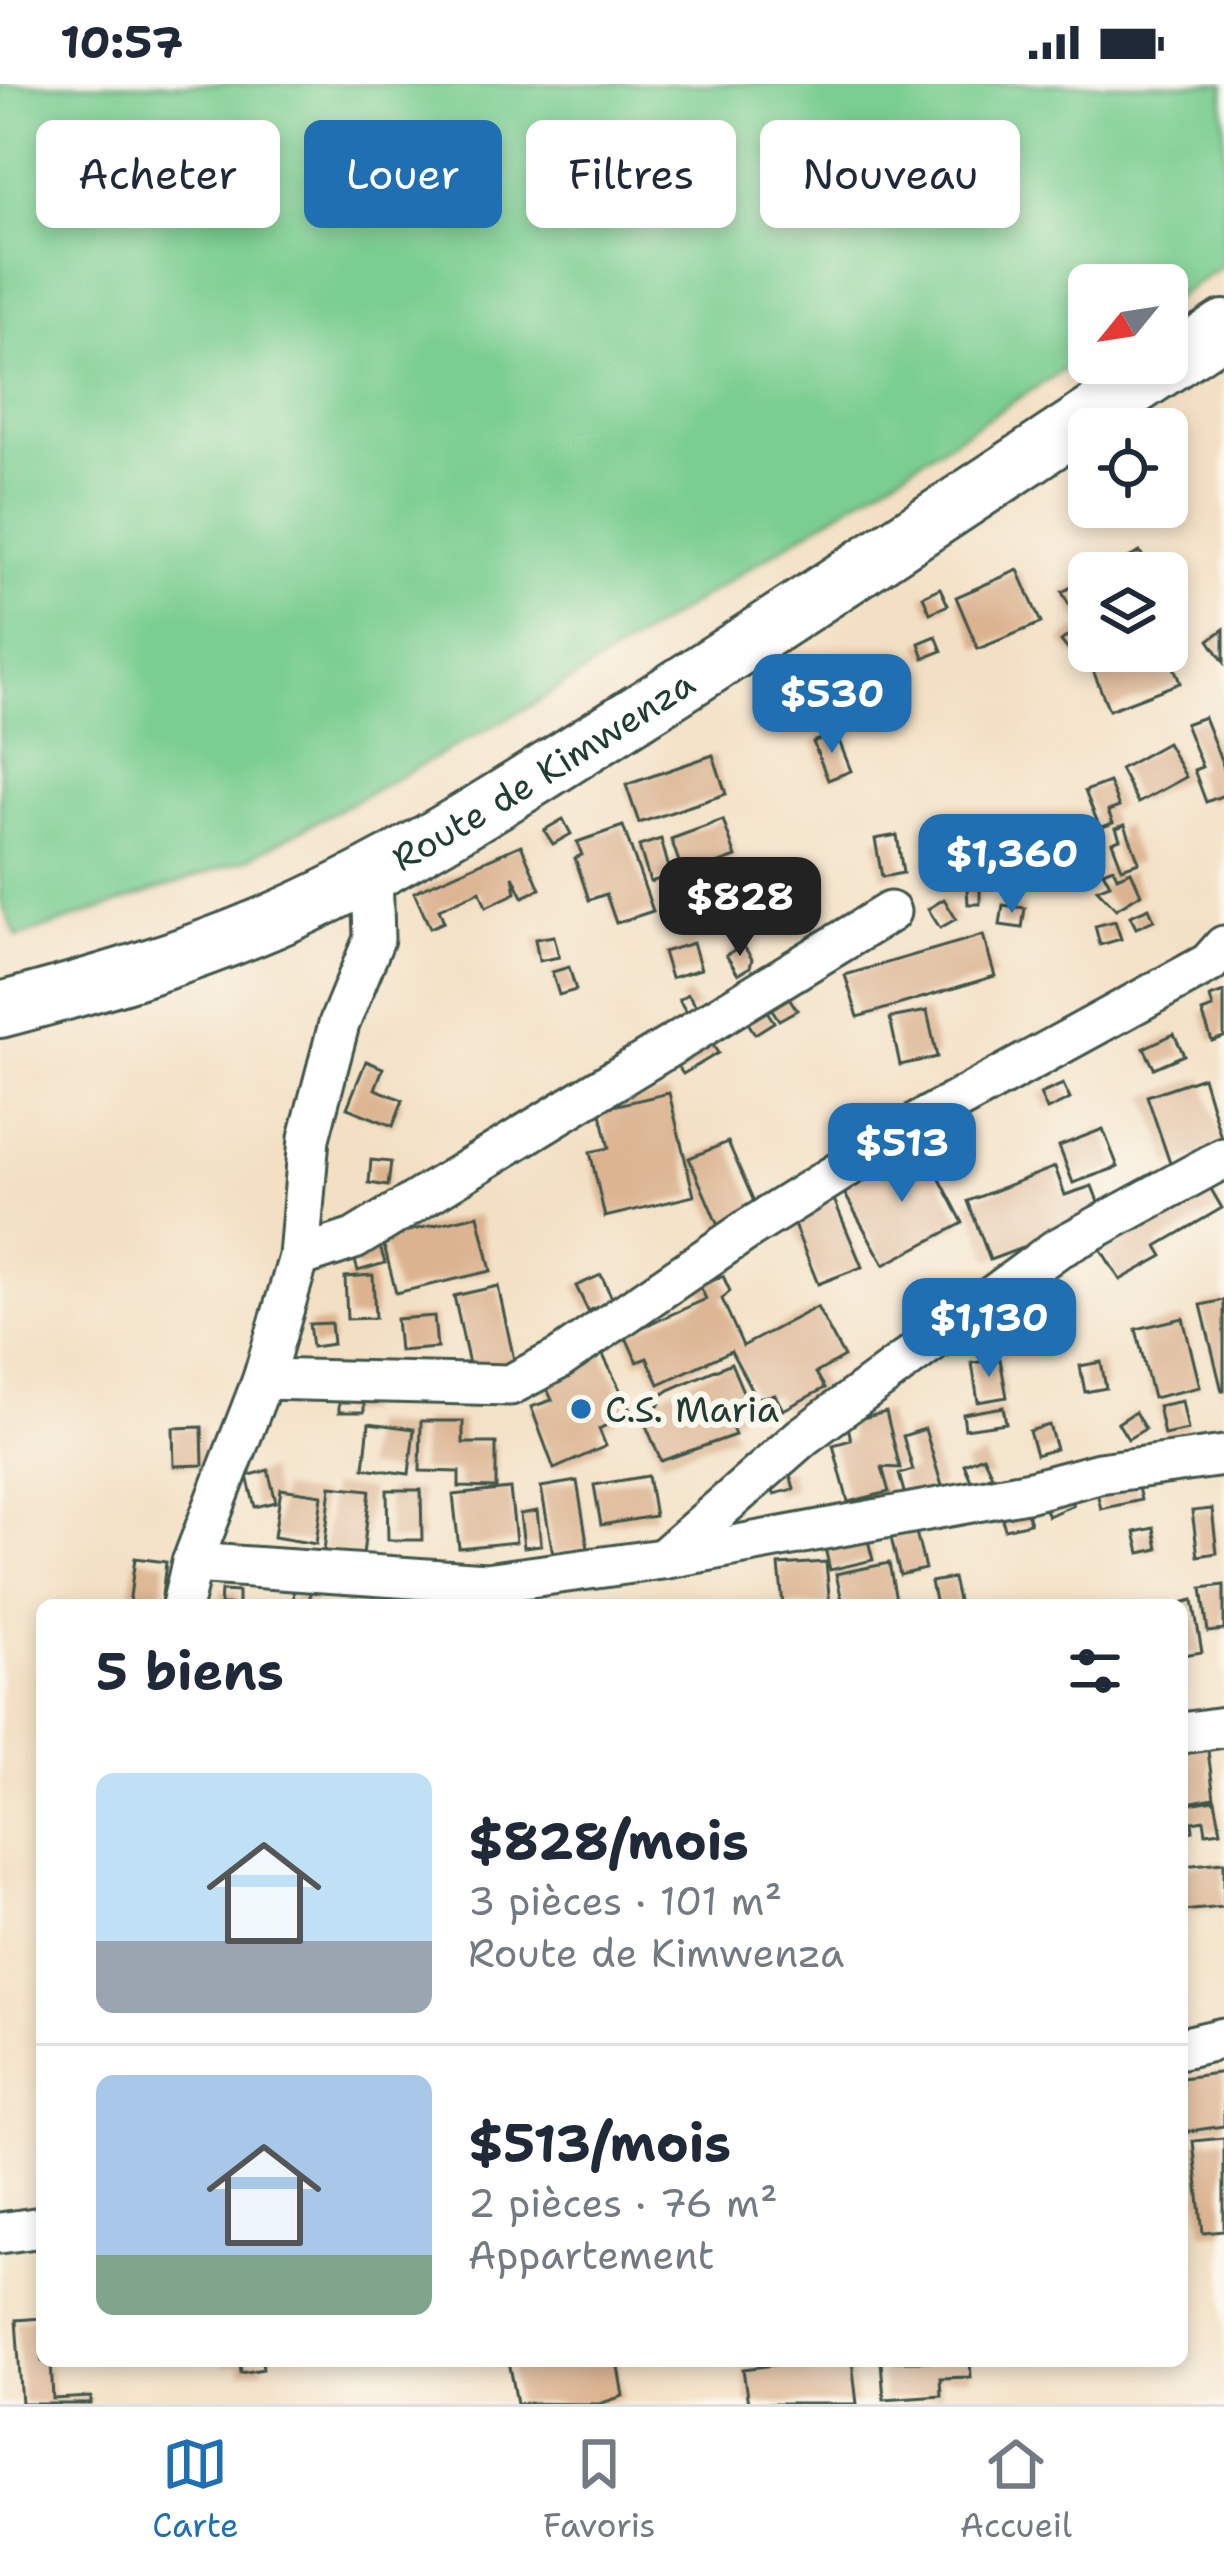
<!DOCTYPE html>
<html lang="fr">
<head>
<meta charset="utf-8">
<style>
  :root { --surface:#fff; --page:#f6f6f7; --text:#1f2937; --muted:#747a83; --line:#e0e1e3; --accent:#1f6fb2 }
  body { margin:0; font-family:"Shantell Sans",sans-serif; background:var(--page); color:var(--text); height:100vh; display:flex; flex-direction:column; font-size:45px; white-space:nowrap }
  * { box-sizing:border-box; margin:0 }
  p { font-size:39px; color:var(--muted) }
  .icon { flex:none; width:66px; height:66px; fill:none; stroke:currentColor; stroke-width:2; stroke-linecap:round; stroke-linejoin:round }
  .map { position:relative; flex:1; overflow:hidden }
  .sheet { position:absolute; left:36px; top:1515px; width:1152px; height:768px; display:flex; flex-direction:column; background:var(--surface); border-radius:18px; box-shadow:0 6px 18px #0003 }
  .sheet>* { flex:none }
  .guide { position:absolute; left:36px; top:36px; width:1152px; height:108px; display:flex; gap:24px }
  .needle { width:78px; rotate:240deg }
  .buttons { position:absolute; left:1068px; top:180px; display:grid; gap:24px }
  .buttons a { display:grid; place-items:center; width:120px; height:120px; border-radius:18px; background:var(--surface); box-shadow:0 6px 18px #0003; font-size:60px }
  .price { position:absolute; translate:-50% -102px; padding:0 27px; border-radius:24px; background:var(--accent); color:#fff; font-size:39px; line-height:78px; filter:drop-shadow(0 3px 6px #0008) }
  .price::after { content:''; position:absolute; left:50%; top:72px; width:36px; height:27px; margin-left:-18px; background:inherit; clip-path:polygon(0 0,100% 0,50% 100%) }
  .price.active { background:#222; color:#fff }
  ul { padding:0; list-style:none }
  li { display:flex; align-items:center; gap:36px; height:300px; padding:0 60px }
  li+li { border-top:3px solid var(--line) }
  li span { display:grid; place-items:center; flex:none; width:336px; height:240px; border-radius:18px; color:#555 }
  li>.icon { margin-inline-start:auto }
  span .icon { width:144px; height:144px; fill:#fffc; stroke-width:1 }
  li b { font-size:51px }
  h2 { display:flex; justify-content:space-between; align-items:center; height:144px; padding:0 60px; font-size:51px }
  .tag { padding:0 42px; border-radius:18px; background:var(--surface); box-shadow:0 6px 18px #0003; font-size:42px; line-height:108px }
  .tag.active { background:var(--accent); color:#fff }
  .status { display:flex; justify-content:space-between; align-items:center; height:84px; padding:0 60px; background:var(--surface); direction:ltr }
  .status svg { height:33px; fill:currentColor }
  .menu { display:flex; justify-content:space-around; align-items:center; height:168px; border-top:3px solid var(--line); background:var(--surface); font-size:33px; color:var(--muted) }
  .menu a { display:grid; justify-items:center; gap:6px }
  .menu .active { color:var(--accent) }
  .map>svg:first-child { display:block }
  .green { fill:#7ace91; stroke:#4c8662; stroke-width:3 }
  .building { fill:#dbb390 }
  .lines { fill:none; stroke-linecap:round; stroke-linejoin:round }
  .street-casing { stroke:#3f554a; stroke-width:45 }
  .secondary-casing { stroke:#3f554a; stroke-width:60 }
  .street { stroke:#fff; stroke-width:39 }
  .secondary { stroke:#fff; stroke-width:54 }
  .poi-dot { fill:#1f6fb2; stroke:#fbf7ec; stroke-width:4.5 }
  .labels { text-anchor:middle; stroke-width:12; stroke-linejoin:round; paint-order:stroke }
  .street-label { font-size:36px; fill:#1f3d34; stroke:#fbf7ec }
  .poi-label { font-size:36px; fill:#1f3d34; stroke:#fbf7ec; text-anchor:start }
</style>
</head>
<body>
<div class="status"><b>10:57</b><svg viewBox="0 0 49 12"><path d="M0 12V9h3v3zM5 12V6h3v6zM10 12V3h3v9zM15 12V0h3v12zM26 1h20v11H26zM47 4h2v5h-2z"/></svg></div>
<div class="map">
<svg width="1224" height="2320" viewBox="0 0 1224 2320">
  <rect width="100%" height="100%" fill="#fbf7ec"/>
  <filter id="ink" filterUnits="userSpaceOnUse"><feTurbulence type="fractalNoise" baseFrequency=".00833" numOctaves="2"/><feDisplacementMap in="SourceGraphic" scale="24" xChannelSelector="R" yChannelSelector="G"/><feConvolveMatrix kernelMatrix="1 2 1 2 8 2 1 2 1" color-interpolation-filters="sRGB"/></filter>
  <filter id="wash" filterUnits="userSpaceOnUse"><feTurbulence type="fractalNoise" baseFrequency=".004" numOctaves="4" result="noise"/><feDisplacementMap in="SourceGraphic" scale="48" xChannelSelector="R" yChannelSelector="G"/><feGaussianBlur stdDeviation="2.7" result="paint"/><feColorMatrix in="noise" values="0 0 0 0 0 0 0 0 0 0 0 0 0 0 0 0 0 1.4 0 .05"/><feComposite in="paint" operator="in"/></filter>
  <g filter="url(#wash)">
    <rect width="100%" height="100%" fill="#f3e0c4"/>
    <path class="green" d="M0,0H1224V181L1167,219V201H1089V270L532,621L247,775L17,854L0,816Z"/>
    <g id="blocks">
      <g class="building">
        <path d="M1140,468L1152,489H1099Z"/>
        <path d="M1018,486L1041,539L978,565L956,513Z"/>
        <path d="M1089,494V529L1077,536L1062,508Z"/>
        <path d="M940,504L948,521L930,529L923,512Z"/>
        <path d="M1080,542L1089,560L1073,572L1061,557Z"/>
        <path d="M1224,545V578L1209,556Z"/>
        <path d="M936,552L942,567L924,574L919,559Z"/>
        <path d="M1134,567H1168L1180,599L1109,626L1092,584Z"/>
        <path d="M1204,633L1224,684V711L1206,718L1194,686L1202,683L1185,640Z"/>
        <path d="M836,649L851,687L828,696L813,658Z"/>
        <path d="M1167,659L1186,693L1138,719L1120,685Z"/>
        <path d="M713,671L726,710L639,739L626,701Z"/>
        <path d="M1109,698L1119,723L1108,727L1113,739L1100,744L1085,707Z"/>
        <path d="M563,735L571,750L553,760L544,746Z"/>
        <path d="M723,736L736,773L684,792L671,755Z"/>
        <path d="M1125,741L1139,778L1122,784L1112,758L1120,755L1116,744Z"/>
        <path d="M623,742L653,827L616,839L606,810L589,816L575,774L582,771L577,758Z"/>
        <path d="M897,751L903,789L882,793L875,755Z"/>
        <path d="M661,755L671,792L650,798L639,762Z"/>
        <path d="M521,761L540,805L523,813L513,792L516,809L486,823L480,807L439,825L444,838L430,844L414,808Z"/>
        <path d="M1113,783L1117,793L1131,787L1141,810L1116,825L1097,805L1110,800L1103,787Z"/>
        <path d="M967,804H980V820H968Z"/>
        <path d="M944,815L956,835L940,844L928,825Z"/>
        <path d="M1003,821L1025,824L1022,844L1000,841Z"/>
        <path d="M1149,824L1154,836L1136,844L1130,832Z"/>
        <path d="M1115,837L1121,855L1100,861L1095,842Z"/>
        <path d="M983,851L995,892L858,933L845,891Z"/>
        <path d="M554,852L559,873L539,877L535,855Z"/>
        <path d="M693,859L701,885L671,894L663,868Z"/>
        <path d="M743,861L752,875L750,883L738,890L726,871Z"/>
        <path d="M569,883L576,906L559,911L552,888Z"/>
        <path d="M784,906L797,926L779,936L767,918Z"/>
        <path d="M1224,908V953L1212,957L1202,928L1213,924L1210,913Z"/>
        <path d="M688,910L697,923L687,929L679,916Z"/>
        <path d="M764,923L774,938L755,950L745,934Z"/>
        <path d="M927,927L937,973L900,981L890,934Z"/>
        <path d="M1174,950L1184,971L1154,984L1144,964Z"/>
        <path d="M707,952L718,969L683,990L672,974Z"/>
        <path d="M366,977L383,984L375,1005L403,1016L393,1042L347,1024Z"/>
        <path d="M1203,993L1224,1064L1171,1082L1147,1012Z"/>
        <path d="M1063,1000L1070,1015L1047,1026L1040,1010Z"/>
        <path d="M669,1009L694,1112L605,1133L590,1068L609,1064L600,1025Z"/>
        <path d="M1103,1045L1118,1083L1073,1099L1059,1062Z"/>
        <path d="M728,1058L758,1127L719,1144L689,1074Z"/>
        <path d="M922,1061L963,1139L884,1181L841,1103Z"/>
        <path d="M371,1076L391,1078L388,1102L369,1099Z"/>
        <path d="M1055,1083L1065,1111L1092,1102L1104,1133L990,1176L968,1117Z"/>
        <path d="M1208,1100L1222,1124L1157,1162L1163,1172L1120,1196L1100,1164Z"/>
        <path d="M833,1113L862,1183L818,1200L790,1131Z"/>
        <path d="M478,1131L491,1187L396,1209L382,1153Z"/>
        <path d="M378,1156L385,1179L358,1187L351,1164Z"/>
        <path d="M373,1191L375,1234L347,1235L345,1193Z"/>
        <path d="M601,1191L613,1216L588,1227L576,1202Z"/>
        <path d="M723,1192L730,1207L722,1215L743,1262L817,1223L844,1273L816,1289L825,1304L783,1326L775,1311L756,1314L731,1267L659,1300L647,1274L637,1278L625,1251L706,1215L700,1202Z"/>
        <path d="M498,1202L516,1285L472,1294L454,1212Z"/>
        <path d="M1224,1216V1307H1222L1201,1221Z"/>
        <path d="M1046,1217L1058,1242L1004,1267L993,1242Z"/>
        <path d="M434,1232L437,1264L399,1267L396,1235Z"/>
        <path d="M1183,1234L1200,1303L1153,1314L1136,1245Z"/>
        <path d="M331,1239L333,1260L312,1263L309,1240Z"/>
        <path d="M600,1265L631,1328L599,1345L606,1362L554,1385L531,1323L552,1316L544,1298Z"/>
        <path d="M1000,1275L1007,1313L978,1318L972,1279Z"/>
        <path d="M1101,1278L1106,1304L1085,1308L1080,1282Z"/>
        <path d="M731,1279L749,1322L730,1339L735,1351L661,1377L642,1332L660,1320L658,1314L669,1306Z"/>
        <path d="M339,1301L364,1302V1328H339Z"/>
        <path d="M1182,1317L1188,1346L1164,1351L1158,1322Z"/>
        <path d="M1003,1323L1006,1339L965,1345L963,1330Z"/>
        <path d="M886,1328L900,1384L882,1383L889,1408L848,1418L833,1361L851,1356L847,1338Z"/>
        <path d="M1135,1328L1145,1345L1128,1355L1118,1339Z"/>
        <path d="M421,1337H463V1359H496V1404L459,1403V1388L420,1387Z"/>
        <path d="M369,1339L414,1345L409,1390L364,1384Z"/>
        <path d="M1049,1341L1056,1365L1036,1371L1029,1347Z"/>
        <path d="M202,1343L203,1381L174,1382L173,1344Z"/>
        <path d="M925,1345L942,1402L905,1412L899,1390L913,1386L903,1352Z"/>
        <path d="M983,1372L992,1391L972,1399L964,1380Z"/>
        <path d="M268,1386L276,1418L255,1423L247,1392Z"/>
        <path d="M789,1386L794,1405L774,1410L769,1390Z"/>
        <path d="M648,1392L655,1432L601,1441L594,1401Z"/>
        <path d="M1136,1395L1141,1416L1101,1425L1096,1404Z"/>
        <path d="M577,1397L588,1464L553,1470L541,1403Z"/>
        <path d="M331,1402L370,1406L363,1472L324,1468Z"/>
        <path d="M281,1405L322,1411L316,1460L274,1453Z"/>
        <path d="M510,1405L516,1458L459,1464L453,1411Z"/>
        <path d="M387,1406H421L422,1456H388Z"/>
        <path d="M1066,1406L1073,1421L1048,1432L1041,1417Z"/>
        <path d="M1023,1414L1030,1439L1005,1445L998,1420Z"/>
        <path d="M1212,1425L1217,1469L1198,1472L1192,1427Z"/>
        <path d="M537,1427L541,1461L524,1463L520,1430Z"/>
        <path d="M1154,1444L1158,1465L1140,1469L1135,1448Z"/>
        <path d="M916,1448L925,1485L900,1491L891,1454Z"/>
        <path d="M866,1449L873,1476L830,1486L824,1459Z"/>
        <path d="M135,1474L166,1478L161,1521H129Z"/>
        <path d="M826,1478L830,1521H783L779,1481Z"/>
        <path d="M889,1479L897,1521H843L836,1490Z"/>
        <path d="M953,1494L959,1521H936L931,1498Z"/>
        <path d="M1224,1501V1546L1208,1548L1202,1504Z"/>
        <path d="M309,1505L311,1521H268L294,1515L293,1507Z"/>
        <path d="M221,1507L238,1508V1521H220Z"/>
        <path d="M1193,1516L1202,1568L1183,1571L1182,1519Z"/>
        <path d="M1206,1651L1214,1714L1182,1720V1655Z"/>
        <path d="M1215,1716L1221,1747L1206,1749L1204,1736L1192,1738L1193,1747L1182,1749V1721Z"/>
        <path d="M1224,1778V1823L1182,1827V1782Z"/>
        <path d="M1224,1988V2042L1182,2048V1994Z"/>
        <path d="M1224,2054V2147L1203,2149L1193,2057Z"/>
        <path d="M42,2234V2277H51L53,2315L91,2313V2320H22L16,2236Z"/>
        <path d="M224,2277H262L263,2285L241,2289L240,2280L224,2282Z"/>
        <path d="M509,2277H617L623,2312L599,2320L517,2319Z"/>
        <path d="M805,2277H852L857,2320H748L743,2285Z"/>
        <path d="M881,2277H970L971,2293L940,2294L941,2311L884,2315Z"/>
      </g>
    </g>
  </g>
  <g filter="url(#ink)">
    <use href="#blocks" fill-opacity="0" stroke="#3f554a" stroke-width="3"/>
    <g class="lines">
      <defs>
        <g id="street">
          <path d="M299,1173L354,1155L890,828"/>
          <path d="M263,1295L510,1301L559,1275L750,1144L929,1032L1209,879L1224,862"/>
          <path d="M664,1474L802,1353L1055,1166L1224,1074"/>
          <path d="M192,1479L486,1499L662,1475L1031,1407L1099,1389L1224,1372"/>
          <path d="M182,1521L192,1479L263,1295L299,1173L309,1054L339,940L374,855L372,787"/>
          <path d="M1182,1649L1224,1643"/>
          <path d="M1182,1964L1224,1954"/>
          <path d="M0,2149L42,2143"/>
        </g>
        <g id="secondary">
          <path id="s1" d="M0,926C91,902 181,876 268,839C398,784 520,703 639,628C836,503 1029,372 1224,244"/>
        </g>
      </defs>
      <use href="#street" class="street-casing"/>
      <use href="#secondary" class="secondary-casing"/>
      <use href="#street" class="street"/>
      <use href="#secondary" class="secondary"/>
    </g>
  </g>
  <circle class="poi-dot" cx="581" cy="1325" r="12"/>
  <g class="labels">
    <g class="street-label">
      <text dy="13" stroke="none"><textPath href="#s1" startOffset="597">Route de Kimwenza</textPath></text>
    </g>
    <g class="poi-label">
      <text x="605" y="1338">C.S. Maria</text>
    </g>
  </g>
</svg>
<div class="buttons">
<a><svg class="needle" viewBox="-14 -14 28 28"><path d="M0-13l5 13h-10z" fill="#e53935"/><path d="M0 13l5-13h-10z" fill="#747a83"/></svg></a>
<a><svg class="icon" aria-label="locate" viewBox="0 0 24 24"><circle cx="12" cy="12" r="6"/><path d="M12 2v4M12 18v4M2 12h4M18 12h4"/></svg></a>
<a><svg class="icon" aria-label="layers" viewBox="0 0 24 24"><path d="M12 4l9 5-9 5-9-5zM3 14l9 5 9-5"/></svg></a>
</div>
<b class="price" style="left:832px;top:672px">$530</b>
<b class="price" style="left:1012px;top:832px">$1,360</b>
<b class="price active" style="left:740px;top:875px">$828</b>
<b class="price" style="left:902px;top:1121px">$513</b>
<b class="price" style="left:989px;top:1296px">$1,130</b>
<div class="guide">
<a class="tag">Acheter</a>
<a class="tag active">Louer</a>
<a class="tag">Filtres</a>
<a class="tag">Nouveau</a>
</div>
<section class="sheet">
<h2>5 biens<svg class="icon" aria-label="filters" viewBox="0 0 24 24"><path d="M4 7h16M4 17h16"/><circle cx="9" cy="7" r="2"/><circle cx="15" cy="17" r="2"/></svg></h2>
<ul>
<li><span style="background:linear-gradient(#bfe0f5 70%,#9aa5b1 0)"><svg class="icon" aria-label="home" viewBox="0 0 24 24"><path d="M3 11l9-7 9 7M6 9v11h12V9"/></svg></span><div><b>$828/mois</b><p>3 pièces · 101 m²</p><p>Route de Kimwenza</p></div></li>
<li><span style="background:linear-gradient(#a9c7e8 75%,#7fa58c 0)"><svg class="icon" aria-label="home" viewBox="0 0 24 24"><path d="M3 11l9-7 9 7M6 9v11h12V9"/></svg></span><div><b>$513/mois</b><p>2 pièces · 76 m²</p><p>Appartement</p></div></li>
</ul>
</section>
</div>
<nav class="menu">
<a class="active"><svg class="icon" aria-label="map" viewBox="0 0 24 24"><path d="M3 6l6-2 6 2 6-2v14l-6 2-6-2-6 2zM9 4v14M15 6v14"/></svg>Carte</a>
<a><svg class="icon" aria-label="saved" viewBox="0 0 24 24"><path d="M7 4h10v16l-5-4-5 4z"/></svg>Favoris</a>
<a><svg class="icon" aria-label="home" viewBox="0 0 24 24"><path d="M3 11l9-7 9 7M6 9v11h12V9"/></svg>Accueil</a>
</nav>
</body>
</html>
